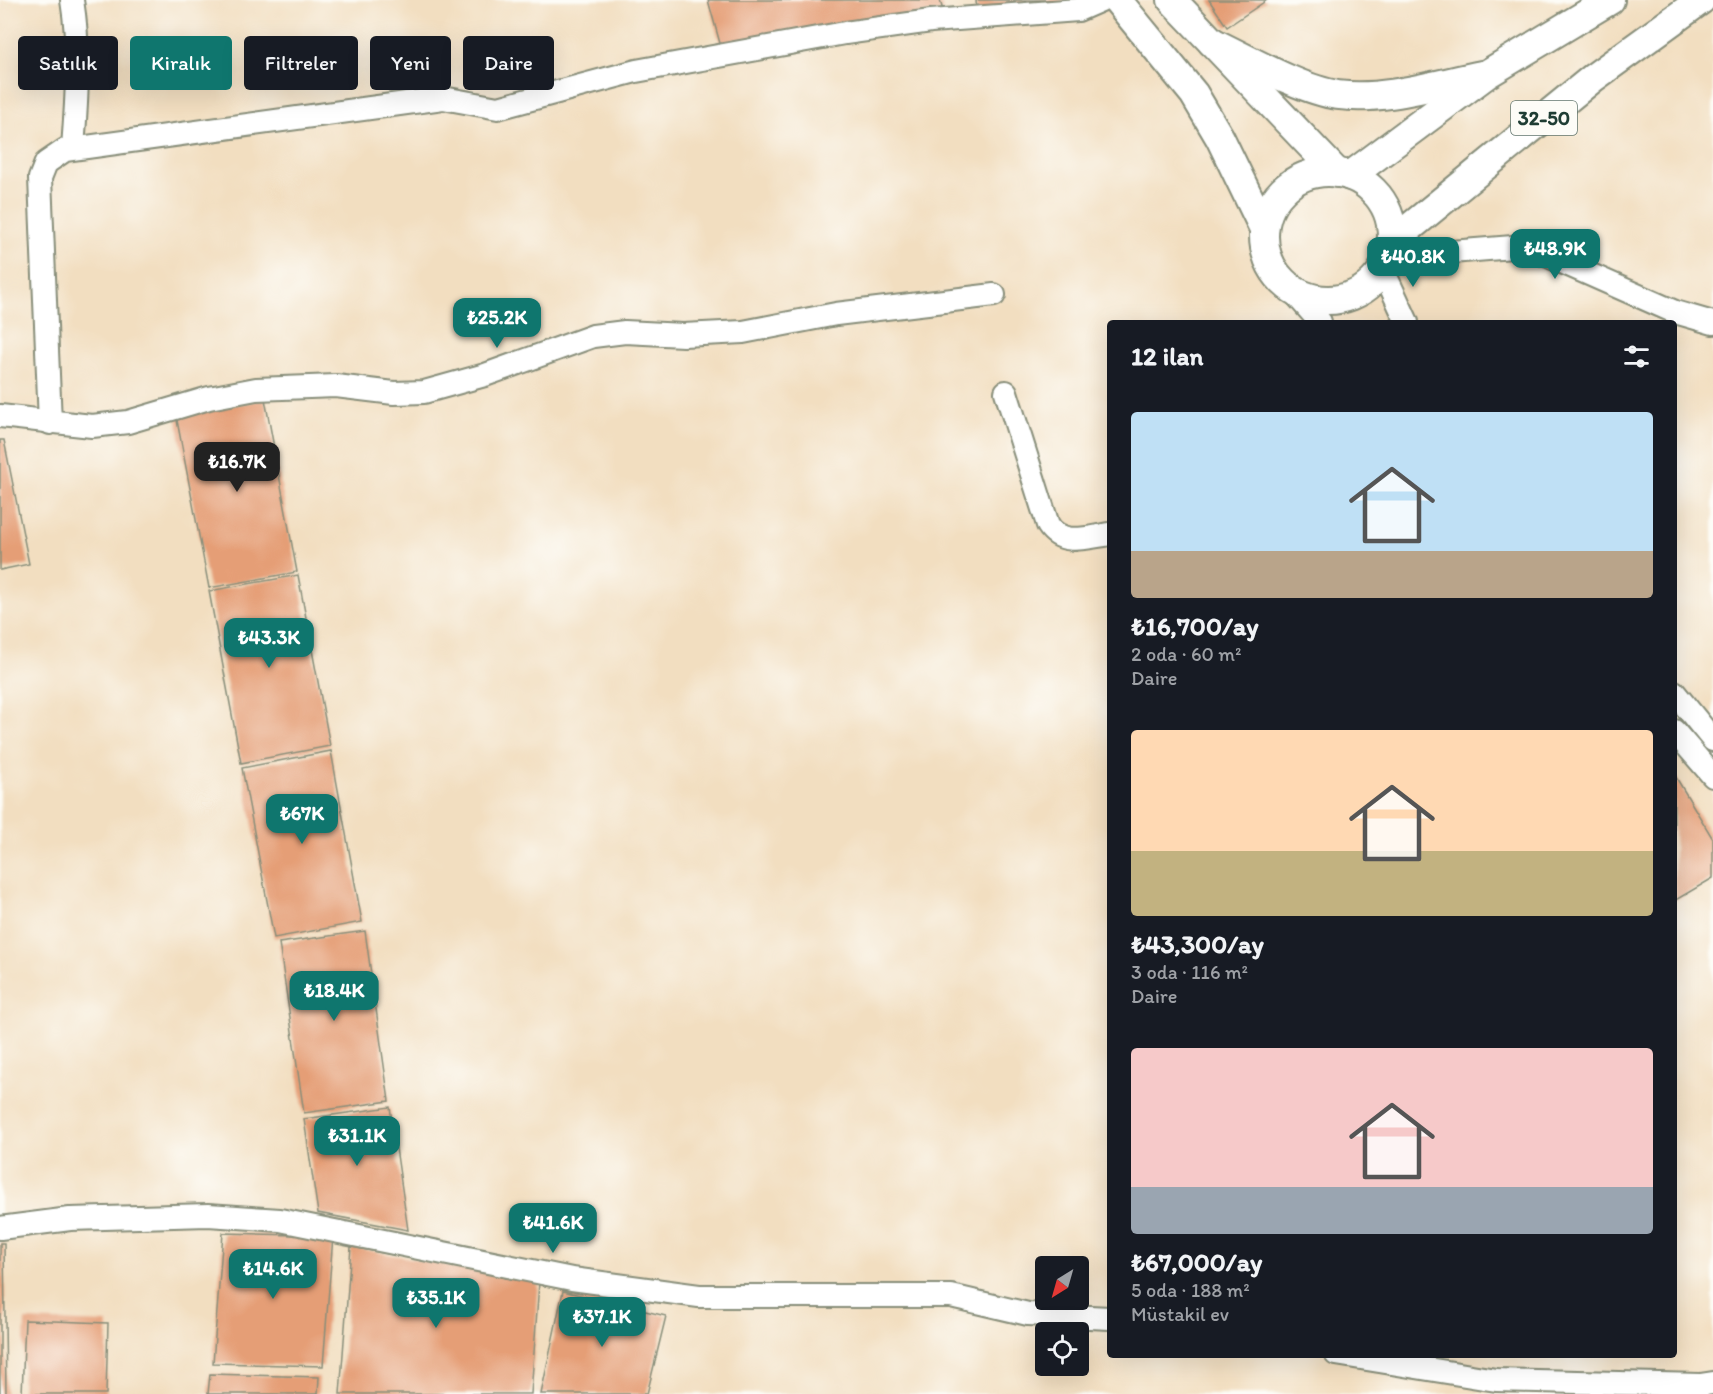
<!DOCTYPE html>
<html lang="tr">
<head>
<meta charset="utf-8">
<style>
  :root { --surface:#171b24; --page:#242831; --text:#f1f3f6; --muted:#9ea1a6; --accent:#0f766e }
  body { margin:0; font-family:Itim,sans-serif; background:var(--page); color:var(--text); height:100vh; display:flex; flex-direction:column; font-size:22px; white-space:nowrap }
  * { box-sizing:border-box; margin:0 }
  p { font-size:20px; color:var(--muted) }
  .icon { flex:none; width:33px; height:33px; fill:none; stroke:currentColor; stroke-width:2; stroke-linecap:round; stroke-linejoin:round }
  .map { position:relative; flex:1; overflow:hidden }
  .side { position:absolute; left:1107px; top:320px; width:570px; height:1038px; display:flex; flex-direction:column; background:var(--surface); border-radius:6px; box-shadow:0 6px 24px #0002 }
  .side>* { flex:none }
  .hud { position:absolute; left:18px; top:36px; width:570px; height:54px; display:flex; gap:12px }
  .needle { width:39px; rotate:217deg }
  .controls { position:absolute; left:1035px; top:1256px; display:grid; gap:12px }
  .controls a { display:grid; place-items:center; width:54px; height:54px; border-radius:6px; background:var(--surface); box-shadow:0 6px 24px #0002; font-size:30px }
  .price { position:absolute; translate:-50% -51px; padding:0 14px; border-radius:12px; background:var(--accent); color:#fff; font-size:20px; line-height:39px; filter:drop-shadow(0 2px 3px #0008) }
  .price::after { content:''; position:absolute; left:50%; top:36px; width:18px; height:14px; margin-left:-9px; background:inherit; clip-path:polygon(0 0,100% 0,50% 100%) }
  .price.active { background:#222; color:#fff }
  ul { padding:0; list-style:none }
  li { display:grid; align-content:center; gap:12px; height:318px; padding:0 24px }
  li span { display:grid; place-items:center; height:186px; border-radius:6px; color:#555 }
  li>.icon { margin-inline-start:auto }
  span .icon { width:108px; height:108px; fill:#fffc; stroke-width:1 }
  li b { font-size:26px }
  h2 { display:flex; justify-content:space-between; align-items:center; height:72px; padding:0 24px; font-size:26px }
  .chip { padding:0 21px; border-radius:6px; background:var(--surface); box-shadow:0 6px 24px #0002; font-size:21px; line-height:54px }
  .chip.active { background:var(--accent); color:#fff }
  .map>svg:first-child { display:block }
  .building { fill:#e59e76 }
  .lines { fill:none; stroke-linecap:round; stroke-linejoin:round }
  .minor-casing { stroke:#888e7a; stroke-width:26 }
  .major-casing { stroke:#888e7a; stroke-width:32 }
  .minor { stroke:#fff; stroke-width:22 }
  .major { stroke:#fff; stroke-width:28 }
  .labels { text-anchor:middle; stroke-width:4.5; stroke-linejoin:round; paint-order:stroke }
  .shield { fill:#fdfcf7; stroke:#62766e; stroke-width:1.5 }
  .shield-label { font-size:20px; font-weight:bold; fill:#1f3d34 }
</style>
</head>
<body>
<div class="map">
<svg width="1713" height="1394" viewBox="0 0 1713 1394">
  <rect width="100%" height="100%" fill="#fdfcf7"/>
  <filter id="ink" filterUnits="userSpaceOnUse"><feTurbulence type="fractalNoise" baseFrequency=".0167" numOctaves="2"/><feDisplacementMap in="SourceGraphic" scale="12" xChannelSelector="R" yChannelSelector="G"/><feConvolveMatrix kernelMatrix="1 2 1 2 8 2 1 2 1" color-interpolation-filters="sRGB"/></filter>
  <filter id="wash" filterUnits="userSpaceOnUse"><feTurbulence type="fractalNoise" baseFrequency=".008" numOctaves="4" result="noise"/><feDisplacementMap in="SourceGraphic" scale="24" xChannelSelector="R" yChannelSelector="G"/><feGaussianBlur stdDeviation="1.35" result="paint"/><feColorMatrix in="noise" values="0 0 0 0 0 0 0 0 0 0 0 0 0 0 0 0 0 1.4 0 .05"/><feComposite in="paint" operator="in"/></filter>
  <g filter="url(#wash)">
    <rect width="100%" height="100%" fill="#f2dec0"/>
    <g id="blocks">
      <g class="building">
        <path d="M708,0H940L943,11L721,47Z"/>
        <path d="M976,0H1081L977,14Z"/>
        <path d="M1209,0H1267L1227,27Z"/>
        <path d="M265,399L297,572L209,588L176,415Z"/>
        <path d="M0,440H4L29,564L0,570Z"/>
        <path d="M298,575L330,746L241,763L209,591Z"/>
        <path d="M331,751L362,922L274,938L242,768Z"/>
        <path d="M1674,774L1713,839V878L1674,901Z"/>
        <path d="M365,931L389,1101L304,1113L279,943Z"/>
        <path d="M390,1107L408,1230L318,1213L304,1119Z"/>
        <path d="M223,1233L333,1236L323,1366L213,1363Z"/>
        <path d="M0,1243H4L6,1394H0Z"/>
        <path d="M351,1247L539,1282L531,1394H340Z"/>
        <path d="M563,1291L666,1316L647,1394H541Z"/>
        <path d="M25,1320L108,1323L106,1394H22Z"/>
        <path d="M210,1374L319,1377L318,1394H208Z"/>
      </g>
    </g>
  </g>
  <g filter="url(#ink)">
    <use href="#blocks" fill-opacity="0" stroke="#888e7a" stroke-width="1.5"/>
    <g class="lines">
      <defs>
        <g id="minor">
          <path d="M72,0C80,49 77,98 73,147"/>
          <path d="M1389,257L1513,247L1537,251L1675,312L1713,323"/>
          <path d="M1383,270L1407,322"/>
          <path d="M1291,289L1320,322"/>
          <path d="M1006,392L1048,525C1062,547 1088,537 1110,534"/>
          <path d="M0,416L92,426L128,422L209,398L256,389L336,386L394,393L424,392L485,375L593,336L625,332L683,335L743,332L836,314L994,295"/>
          <path d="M50,423L40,178L46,163L65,150L443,98L498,108L636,71L845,33L931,21L1078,10L1101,0"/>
          <path d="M1674,692L1713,740"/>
          <path d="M1674,731L1713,776"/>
          <path d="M0,1228L70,1219L208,1215L280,1220L572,1279L699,1296H951L1028,1314L1110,1318"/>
          <path d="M1336,1354L1496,1380L1700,1385L1713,1383"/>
        </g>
        <g id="major">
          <path d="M1117,0L1194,94L1220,138L1264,229"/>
          <path d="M1172,0L1337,173"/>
          <path d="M1212,42C1246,58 1301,90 1338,95C1385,101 1436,84 1482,75"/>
          <circle cx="1328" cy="236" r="64"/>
          <path d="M1350,176L1487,74L1610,0"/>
          <path d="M1392,242L1593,78L1701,0"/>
        </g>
      </defs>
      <use href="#minor" class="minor-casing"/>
      <use href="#major" class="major-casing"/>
      <use href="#minor" class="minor"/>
      <use href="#major" class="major"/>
    </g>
  </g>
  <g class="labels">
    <rect class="shield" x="1511" y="101" width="66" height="34" rx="4.5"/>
    <g class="shield-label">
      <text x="1544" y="125">32-50</text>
    </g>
  </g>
</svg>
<div class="controls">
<a><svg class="needle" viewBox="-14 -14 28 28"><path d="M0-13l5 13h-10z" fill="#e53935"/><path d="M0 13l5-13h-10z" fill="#9ea1a6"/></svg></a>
<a><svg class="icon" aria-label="locate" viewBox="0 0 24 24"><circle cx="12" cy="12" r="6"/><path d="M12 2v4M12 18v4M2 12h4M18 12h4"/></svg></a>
</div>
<b class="price" style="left:1555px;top:280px">₺48.9K</b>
<b class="price" style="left:1413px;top:288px">₺40.8K</b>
<b class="price" style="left:497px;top:349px">₺25.2K</b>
<b class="price active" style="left:237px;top:493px">₺16.7K</b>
<b class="price" style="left:269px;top:669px">₺43.3K</b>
<b class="price" style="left:302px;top:845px">₺67K</b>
<b class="price" style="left:334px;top:1022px">₺18.4K</b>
<b class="price" style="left:357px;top:1167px">₺31.1K</b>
<b class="price" style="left:553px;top:1254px">₺41.6K</b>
<b class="price" style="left:273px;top:1300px">₺14.6K</b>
<b class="price" style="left:436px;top:1329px">₺35.1K</b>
<b class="price" style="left:602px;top:1348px">₺37.1K</b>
<div class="hud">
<a class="chip">Satılık</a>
<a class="chip active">Kiralık</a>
<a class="chip">Filtreler</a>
<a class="chip">Yeni</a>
<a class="chip">Daire</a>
</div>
<section class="side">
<h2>12 ilan<svg class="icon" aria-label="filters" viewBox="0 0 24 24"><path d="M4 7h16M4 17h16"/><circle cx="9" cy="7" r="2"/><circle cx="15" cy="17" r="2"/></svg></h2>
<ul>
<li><span style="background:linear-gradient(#bfe0f5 75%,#b9a48a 0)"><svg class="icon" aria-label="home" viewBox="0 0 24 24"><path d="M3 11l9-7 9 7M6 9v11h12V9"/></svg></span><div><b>₺16,700/ay</b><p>2 oda · 60 m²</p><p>Daire</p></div></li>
<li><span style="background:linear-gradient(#ffd9b3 65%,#c2b280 0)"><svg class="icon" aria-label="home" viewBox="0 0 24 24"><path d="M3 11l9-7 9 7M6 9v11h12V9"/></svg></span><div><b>₺43,300/ay</b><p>3 oda · 116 m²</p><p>Daire</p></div></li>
<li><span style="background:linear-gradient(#f6c9c9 75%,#9aa5b1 0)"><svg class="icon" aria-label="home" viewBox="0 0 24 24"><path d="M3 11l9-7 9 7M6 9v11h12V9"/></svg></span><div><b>₺67,000/ay</b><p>5 oda · 188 m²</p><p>Müstakil ev</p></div></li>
</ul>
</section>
</div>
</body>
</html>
